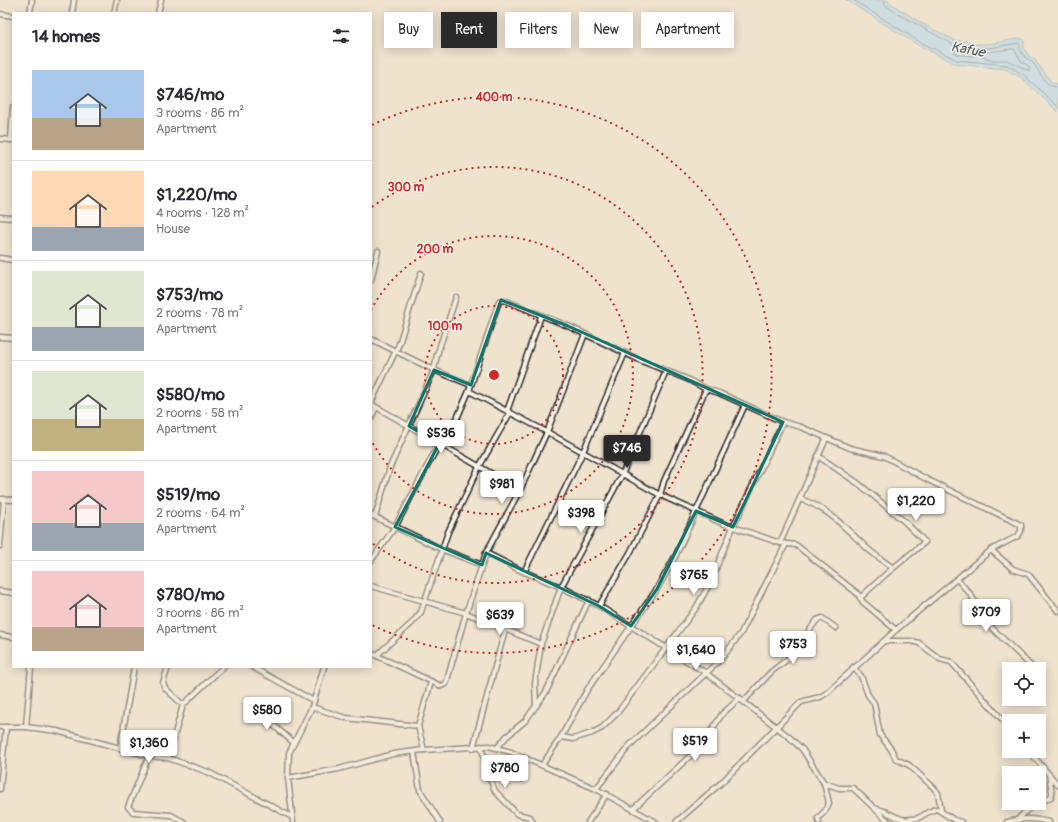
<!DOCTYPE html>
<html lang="en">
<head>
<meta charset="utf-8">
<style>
  :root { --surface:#fff; --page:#f2f2f3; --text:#2b2b33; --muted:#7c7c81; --line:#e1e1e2; --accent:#2b2b2b }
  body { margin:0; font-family:Pangolin,sans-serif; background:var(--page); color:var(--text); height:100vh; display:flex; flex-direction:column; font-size:15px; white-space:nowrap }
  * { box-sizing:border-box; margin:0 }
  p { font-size:13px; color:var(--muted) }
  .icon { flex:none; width:22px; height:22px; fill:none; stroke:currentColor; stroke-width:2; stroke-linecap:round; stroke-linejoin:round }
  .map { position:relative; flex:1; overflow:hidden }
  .side { position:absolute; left:12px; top:12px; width:360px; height:656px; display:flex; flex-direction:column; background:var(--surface); border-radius:0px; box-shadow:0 2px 10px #0003 }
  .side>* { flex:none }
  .banner { position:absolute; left:384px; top:12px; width:380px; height:36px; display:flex; gap:8px }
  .controls { position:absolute; left:1002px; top:662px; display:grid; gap:8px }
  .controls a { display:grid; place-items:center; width:44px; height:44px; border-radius:0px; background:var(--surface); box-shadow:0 2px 10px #0003; font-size:20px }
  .price { position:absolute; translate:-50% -34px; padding:0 9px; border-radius:4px; background:#fff; color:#222; font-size:13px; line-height:26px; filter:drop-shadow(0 1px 2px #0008) }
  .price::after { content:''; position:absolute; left:50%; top:24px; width:12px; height:9px; margin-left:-6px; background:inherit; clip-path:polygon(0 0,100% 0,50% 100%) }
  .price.on { background:var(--accent); color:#fff }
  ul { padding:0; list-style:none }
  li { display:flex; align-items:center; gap:12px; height:100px; padding:0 20px }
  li+li { border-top:1px solid var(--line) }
  li span { display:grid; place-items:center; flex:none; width:112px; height:80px; border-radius:0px; color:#555 }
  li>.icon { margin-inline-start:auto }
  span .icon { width:48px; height:48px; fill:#fffc; stroke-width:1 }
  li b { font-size:17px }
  h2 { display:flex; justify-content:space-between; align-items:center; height:48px; padding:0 20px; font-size:17px }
  .pill { padding:0 14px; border-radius:0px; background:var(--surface); box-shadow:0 2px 10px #0003; font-size:14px; line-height:36px }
  .pill.on { background:var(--accent); color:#fff }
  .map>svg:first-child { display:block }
  .water { fill:#aad6f6; stroke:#7792a5 }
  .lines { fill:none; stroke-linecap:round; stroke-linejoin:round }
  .shore { stroke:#5e6f7c; stroke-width:1 }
  .minor-casing { stroke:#2b2b2b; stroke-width:7 }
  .minor { stroke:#f7f3e8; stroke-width:4 }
  .marked { fill:none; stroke:#0f766e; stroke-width:3; stroke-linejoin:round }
  .ring { fill:none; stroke:#d62828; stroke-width:2; stroke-dasharray:2 4 }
  .labels { text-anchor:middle; stroke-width:3; stroke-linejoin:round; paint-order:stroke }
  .water-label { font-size:14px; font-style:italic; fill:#4b565e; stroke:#f7f3e8 }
  .centre { fill:#d62828; stroke:#f7f3e8; stroke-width:2 }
  .ring-label { font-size:12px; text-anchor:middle; font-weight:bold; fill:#d62828; stroke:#f7f3e8; stroke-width:3; stroke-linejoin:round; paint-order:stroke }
</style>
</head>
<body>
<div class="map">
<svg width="1058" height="822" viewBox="0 0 1058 822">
  <rect width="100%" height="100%" fill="#efe3ce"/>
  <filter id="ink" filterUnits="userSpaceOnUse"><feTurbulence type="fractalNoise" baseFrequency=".025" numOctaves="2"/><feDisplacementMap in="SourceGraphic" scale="8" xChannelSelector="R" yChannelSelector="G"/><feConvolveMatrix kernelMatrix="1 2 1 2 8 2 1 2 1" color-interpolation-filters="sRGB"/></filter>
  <g filter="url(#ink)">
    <path class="water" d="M846,0H886L919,22L956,41H966L974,44H989L1021,38L1024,42V49L1030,57L1034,59L1052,83L1058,84V112L1022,78L1005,69L956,64L918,45Z"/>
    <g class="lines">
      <g class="shore">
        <path d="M853,0L920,42L957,60L1007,65L1024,75L1058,107"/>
        <path d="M884,0L885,5L898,14L954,45H966L974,48H989L1019,43C1020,46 1019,49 1021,52C1024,57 1028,59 1032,62C1041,71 1043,87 1058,87"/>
        <path d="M1014,49L1022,62L1029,66V71L1007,60H993L982,56L983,53Z"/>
        <path d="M956,50H964L973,53L974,56L959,55L955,53Z"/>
      </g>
      <defs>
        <g id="minor">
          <path d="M30,13L32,0"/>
          <path d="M72,13L74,0"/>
          <path d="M114,13L117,0"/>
          <path d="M158,13L161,0"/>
          <path d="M0,14L13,16"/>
          <path d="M0,139L13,140"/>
          <path d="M11,140L13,107"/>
          <path d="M0,217L13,218"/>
          <path d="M0,258L13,260"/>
          <path d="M371,280L378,251"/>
          <path d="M0,337L13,338"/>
          <path d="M371,339L434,370L471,385"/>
          <path d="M469,391L547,432L660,495L722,523L780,543L796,545L857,593L863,602L896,630"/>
          <path d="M371,403L399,344L421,273"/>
          <path d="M371,404L520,490"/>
          <path d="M507,411L541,316"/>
          <path d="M371,419L376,407"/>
          <path d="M445,446L469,391L499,301L504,300L568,326L644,362L687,379L706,389L719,393L783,422L801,427L850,448L884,456L928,480L1021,525V531L1018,536L991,550L896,630L827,693L820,697L801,702L721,783L676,822"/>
          <path d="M818,456L859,484L905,522L925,542L886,574L860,598"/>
          <path d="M0,499L13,500"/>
          <path d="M800,499C828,507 847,530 868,549C876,556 885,562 893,568"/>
          <path d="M371,515L441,549L482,565"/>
          <path d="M375,517L390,467L434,370L437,355L456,297"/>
          <path d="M780,543L826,439"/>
          <path d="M0,546L4,499"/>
          <path d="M991,550L1013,569L1028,574L1058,611"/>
          <path d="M486,553L524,572L561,587L599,606L706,673L788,736L802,749L824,783L829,803L825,811L818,818L819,822"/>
          <path d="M371,561L395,527L439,444"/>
          <path d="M524,572L583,452L625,353"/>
          <path d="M957,579L971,595L991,627L1034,669"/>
          <path d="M371,586L466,613L541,644"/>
          <path d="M0,591L13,593"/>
          <path d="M599,606L630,553L660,495L664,481L706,389"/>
          <path d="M0,635L13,637"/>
          <path d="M884,641H911L919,643L940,659L951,662L1009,727"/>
          <path d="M371,653L441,686L446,684L466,613L486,553L520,490L547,432L585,334"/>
          <path d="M377,655L412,623L421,612L448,532L479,467L510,413"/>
          <path d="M168,667L163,683L165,688L183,705"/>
          <path d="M252,667L314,701"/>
          <path d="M853,667L861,676L868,695L874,703L880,735L891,749L896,759L909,765L933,787L938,793L941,810"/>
          <path d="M744,701L771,672L789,658L817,620L822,618L836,628"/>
          <path d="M536,706L535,683L541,644L561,587L622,475L666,371"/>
          <path d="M252,707L293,742"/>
          <path d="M312,707L346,718L418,726"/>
          <path d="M0,727H26L57,731L149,756L168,758L208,772L292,817"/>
          <path d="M26,727L31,667"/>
          <path d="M561,737L573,739L592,733L602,728L618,712L696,608L710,583L733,527L783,422"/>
          <path d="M481,746L490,779L495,791L517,814L530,817L533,822"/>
          <path d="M120,748L134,667"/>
          <path d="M473,748L505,630"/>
          <path d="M497,748L506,737L525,721L546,692L589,600"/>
          <path d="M424,750L418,726L431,682"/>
          <path d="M1029,751L1058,785"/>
          <path d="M414,752L420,790L440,822"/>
          <path d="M149,756L128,807L133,812L171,815L184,822"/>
          <path d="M168,758L183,705L223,667"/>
          <path d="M542,765L561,737L587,690L657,589L676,555L745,405"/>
          <path d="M288,778L339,769L393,754L424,750L489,746L511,752L596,789L656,822"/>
          <path d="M824,783L839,788H853L889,822"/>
          <path d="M0,789L6,727"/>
          <path d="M596,789L629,746L722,658L741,633L786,544"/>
          <path d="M874,808C877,809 881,810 884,811C898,817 900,822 918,818C925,815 929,810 937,809L954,820L961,822"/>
          <path d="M633,809L703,744L722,714L740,698"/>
          <path d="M1019,818L1028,809L1051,797L1052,793L1049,775"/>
          <path d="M293,822L288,778L289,753L312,707L324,667"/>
          <path d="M588,822L607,794"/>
          <path d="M1007,822C1023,818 1033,818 1049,822"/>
        </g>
      </defs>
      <use href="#minor" class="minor-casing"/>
      <use href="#minor" class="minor"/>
    </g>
  </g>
  <path d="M0 0H1058V822H0ZM501,300L568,326L783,422L733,527L696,511L657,589L631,626L599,606L486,553L482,565L395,527L439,444L409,426L434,370L471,385Z" fill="#efe3ce" fill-opacity=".55" fill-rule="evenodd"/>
  <path class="marked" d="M501,300L568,326L783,422L733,527L696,511L657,589L631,626L599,606L486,553L482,565L395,527L439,444L409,426L434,370L471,385Z"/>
  <g class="ring">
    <circle cx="494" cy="375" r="69"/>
    <path d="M371 310A139 139 0 1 1 371 440"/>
    <path d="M372 207A208 208 0 1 1 372 543"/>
    <path d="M372 125A278 278 0 1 1 372 625"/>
  </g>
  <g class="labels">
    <g class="water-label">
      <text transform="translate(968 49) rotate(11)" y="5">Kafue</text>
    </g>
  </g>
  <circle cx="494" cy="375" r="6" class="centre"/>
  <g class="ring-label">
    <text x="494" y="101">400 m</text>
    <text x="406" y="191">300 m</text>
    <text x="435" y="253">200 m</text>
    <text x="445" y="330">100 m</text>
  </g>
</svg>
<div class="controls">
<a><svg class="icon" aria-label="locate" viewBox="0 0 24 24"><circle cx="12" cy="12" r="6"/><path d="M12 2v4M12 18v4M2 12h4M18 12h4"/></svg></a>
<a>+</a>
<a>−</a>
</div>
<b class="price" style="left:441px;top:454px">$536</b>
<b class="price on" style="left:627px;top:469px">$746</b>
<b class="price" style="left:502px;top:505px">$981</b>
<b class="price" style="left:916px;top:522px">$1,220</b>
<b class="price" style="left:581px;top:534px">$398</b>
<b class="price" style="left:694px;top:596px">$765</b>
<b class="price" style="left:986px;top:633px">$709</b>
<b class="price" style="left:500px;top:636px">$639</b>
<b class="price" style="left:793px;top:665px">$753</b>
<b class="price" style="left:696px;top:671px">$1,640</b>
<b class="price" style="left:267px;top:731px">$580</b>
<b class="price" style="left:695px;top:762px">$519</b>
<b class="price" style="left:149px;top:764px">$1,360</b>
<b class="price" style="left:505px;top:789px">$780</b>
<div class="banner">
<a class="pill">Buy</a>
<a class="pill on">Rent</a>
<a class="pill">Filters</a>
<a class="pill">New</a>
<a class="pill">Apartment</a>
</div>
<section class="side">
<h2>14 homes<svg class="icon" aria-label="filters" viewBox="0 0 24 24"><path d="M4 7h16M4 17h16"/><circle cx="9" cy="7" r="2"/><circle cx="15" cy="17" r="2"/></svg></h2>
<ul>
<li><span style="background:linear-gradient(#a9c7e8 60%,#b9a48a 0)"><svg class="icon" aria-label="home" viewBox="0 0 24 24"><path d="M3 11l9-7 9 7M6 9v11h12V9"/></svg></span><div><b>$746/mo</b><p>3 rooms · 86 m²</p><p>Apartment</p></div></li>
<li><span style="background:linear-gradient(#ffd9b3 70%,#9aa5b1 0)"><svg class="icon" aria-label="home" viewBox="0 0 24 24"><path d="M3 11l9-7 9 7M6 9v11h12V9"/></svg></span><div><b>$1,220/mo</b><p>4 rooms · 128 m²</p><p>House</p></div></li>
<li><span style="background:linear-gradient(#dfe7d0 70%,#9aa5b1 0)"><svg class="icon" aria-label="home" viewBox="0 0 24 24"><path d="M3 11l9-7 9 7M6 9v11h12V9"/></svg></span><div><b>$753/mo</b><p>2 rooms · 78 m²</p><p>Apartment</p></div></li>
<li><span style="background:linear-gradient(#dfe7d0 60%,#c2b280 0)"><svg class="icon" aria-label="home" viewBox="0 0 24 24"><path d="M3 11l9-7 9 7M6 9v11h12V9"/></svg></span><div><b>$580/mo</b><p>2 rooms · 58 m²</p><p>Apartment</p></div></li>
<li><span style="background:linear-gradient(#f6c9c9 65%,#9aa5b1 0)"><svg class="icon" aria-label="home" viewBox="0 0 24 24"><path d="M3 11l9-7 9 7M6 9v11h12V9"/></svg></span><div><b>$519/mo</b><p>2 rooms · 64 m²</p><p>Apartment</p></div></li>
<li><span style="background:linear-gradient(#f6c9c9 70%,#b9a48a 0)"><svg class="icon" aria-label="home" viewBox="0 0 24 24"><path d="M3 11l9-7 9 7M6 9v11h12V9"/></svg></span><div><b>$780/mo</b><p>3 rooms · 86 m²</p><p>Apartment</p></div></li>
</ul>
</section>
</div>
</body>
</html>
